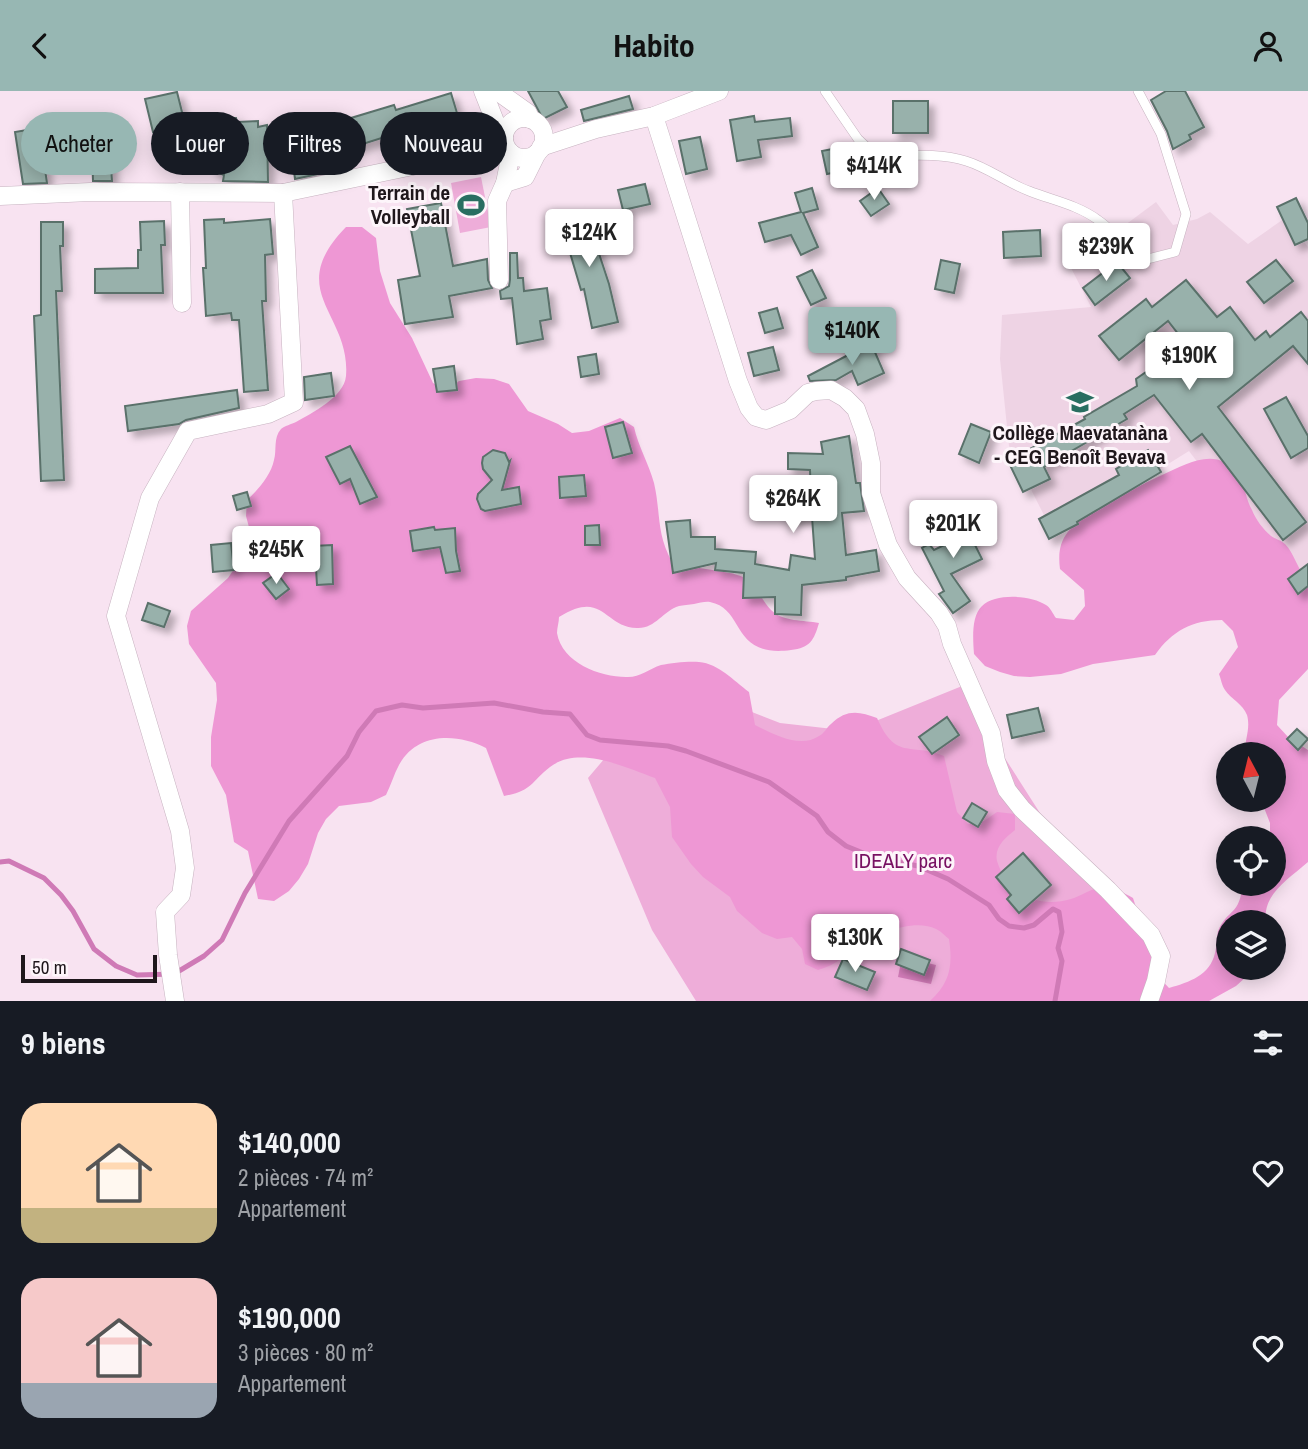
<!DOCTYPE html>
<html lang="fr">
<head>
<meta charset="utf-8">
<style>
  :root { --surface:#171b24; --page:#242831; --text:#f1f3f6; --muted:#9ea1a6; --accent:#97b7b3 }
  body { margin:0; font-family:"Archivo Narrow",sans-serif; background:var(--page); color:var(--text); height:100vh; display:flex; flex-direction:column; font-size:26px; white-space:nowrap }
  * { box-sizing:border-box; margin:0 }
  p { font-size:23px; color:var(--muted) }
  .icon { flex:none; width:38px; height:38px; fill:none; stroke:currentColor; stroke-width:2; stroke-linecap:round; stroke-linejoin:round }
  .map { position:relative; height:910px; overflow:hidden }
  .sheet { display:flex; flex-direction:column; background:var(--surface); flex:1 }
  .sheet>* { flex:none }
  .hud { position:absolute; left:21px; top:21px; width:700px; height:63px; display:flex; gap:14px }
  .needle { width:46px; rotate:353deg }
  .buttons { position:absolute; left:1216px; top:651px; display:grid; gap:14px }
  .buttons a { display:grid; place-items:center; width:70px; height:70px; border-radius:50%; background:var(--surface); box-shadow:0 4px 18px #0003; font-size:35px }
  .scale { position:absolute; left:21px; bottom:18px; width:136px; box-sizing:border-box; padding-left:7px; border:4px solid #1f171c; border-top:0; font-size:19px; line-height:24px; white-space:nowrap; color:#1f171c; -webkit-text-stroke:5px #fdf5fa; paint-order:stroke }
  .price { position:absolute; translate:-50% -60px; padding:0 16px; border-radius:7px; background:#fff; color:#222; font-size:23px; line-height:46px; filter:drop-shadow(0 2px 4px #0008) }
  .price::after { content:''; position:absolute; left:50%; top:42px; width:21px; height:16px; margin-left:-10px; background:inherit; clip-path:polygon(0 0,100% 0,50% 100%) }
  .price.active { background:var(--accent); color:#111 }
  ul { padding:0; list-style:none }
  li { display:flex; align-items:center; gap:21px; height:175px; padding:0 21px }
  li span { display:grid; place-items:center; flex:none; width:196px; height:140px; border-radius:21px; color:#555 }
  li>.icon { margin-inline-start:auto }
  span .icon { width:84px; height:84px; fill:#fffc; stroke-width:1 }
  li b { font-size:30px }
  h2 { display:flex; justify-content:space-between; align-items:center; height:84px; padding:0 21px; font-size:30px }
  .chip { padding:0 24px; border-radius:32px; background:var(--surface); box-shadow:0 4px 18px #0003; font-size:24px; line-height:63px }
  .chip.active { background:var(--accent); color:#111 }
  header { display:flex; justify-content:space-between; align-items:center; height:91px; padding:0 21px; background:var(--accent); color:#111; font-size:32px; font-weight:700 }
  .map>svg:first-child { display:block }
  .built { fill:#eed3e4 }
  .green { fill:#eeadd9 }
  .forest { fill:#ee97d4 }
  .water { fill:#cf7ab6 }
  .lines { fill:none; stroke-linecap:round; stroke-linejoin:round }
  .stream { stroke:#cf7ab6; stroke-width:5 }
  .building { fill:#98b1ab; stroke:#5a716b; stroke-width:2; filter:url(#shadow) }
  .lane-casing { stroke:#c7b3c0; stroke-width:10 }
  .street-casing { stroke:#c7b3c0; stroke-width:19 }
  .lane { stroke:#fff; stroke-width:9 }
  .street { stroke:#fff; stroke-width:18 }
  .labels { text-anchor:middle; stroke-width:6; stroke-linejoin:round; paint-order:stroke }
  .poi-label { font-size:21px; font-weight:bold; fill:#1f171c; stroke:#fdf5fa; text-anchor:end }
  .park-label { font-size:21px; fill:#781062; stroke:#fdf5fa }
</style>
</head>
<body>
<header><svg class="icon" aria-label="back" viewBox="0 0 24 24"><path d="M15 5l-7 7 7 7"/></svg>Habito<svg class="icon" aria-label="person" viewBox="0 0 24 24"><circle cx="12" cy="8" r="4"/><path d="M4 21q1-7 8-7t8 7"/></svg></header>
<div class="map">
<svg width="1308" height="910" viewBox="0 0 1308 910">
  <defs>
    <filter id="shadow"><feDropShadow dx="6" dy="6" stdDeviation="3.5" flood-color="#0004"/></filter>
  </defs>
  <rect width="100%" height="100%" fill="#f8e3f1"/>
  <path class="built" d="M1156,111L1173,134L1197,128L1210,121L1248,153L1285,127L1308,156V517L1189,360L1054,444L1009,355L1000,268L1002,224L1091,216L1070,175Z"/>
  <g class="green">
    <path d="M481,86L491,136L460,142L451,92Z"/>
    <path d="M972,591L994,650L1077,780L1130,839L1138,910H696L652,839L588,687L644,621L729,612L780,632L851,640Z"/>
  </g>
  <path class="forest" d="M346,136H362L376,147L380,180L390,212L412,247L433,292L447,300L459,290L476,287L494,288L509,293L528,320L558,333L572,342L589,340L620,327L634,336C638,355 649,373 654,392C661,422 656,442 672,471C692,478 728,479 743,486C758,494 760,508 771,519C783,531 804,529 819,532C814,549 810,557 791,559C730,567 746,518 710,511C706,510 699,512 694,513C689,514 683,514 679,515C663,520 655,538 637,537C603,536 604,498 559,526C559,531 557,537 557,542C562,572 600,586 626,586C639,587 649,578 661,574C672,572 688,570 699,571C719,573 733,589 749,601L755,634C773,643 800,658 819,645C824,643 827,636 831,633C846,618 859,620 877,627C896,670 909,651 944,665L957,721L968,733L984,730L997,721L1015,723V739C1005,747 994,756 997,770C1007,803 1039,818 1071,808C1081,805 1092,797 1102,796C1114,796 1124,802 1133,807L1158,885L1169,897C1190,891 1210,884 1215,862C1217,855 1216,847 1218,840C1227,818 1241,824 1242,793H1274V747H1270V732L1261,709H1274V663H1245C1244,650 1251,638 1247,624C1243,613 1231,608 1225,599C1222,595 1221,588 1219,583L1238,556L1233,540L1222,529C1192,529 1172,540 1155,564L1093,573L1061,583L1030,586L1014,585L1000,581L985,575L974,563C973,549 971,525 982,515C995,502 1031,504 1046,514C1050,516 1053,523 1056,527L1074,529L1085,515L1084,499L1060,478C1055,441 1076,432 1105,414C1124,403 1142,393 1162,384C1188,373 1217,354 1238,384C1245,394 1246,409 1252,419C1256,429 1263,438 1271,445C1275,448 1281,449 1285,453C1295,463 1297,479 1308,489V578L1279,609L1277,634L1289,647L1308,659V771C1289,788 1262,803 1266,831H1228V877H1256L1236,895L1209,910H930C950,892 953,875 949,848C945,845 941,840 936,838C915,827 879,842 861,853C846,863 837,874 818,879L805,873L802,858L792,846L777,848L762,842L737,820L730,806L703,786L691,773L672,746L670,716L655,687C624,676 579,654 550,676C530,692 532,700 504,705L486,657C457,642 417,641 399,674C394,683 391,694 386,704L371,711L339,715L326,728L318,742L308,773L299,788L289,800L274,810L258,808L248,760L234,751L226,704L211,675V646L217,609L216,592L189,553L187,535L191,520L228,487L248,457L250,440L246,425L247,409C258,399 271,384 274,369C277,359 273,347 281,338C284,335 292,333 296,331C312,322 344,306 346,285C351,222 283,201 346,136Z"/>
  <path class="water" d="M902,866L936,874L931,893L898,886Z"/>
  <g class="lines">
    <path class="stream" d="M0,771L9,770L44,787L61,804L73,820L94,858L116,875L137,884L174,883L204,865L222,849L245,802L289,730L347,665L359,641L376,620L402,614L423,617L494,612L543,621L570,623L587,644L600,649L668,655L686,660L769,691L817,725L828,741L846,755L873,766L918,775L948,788L989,814L999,828L1009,835L1024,837L1034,834L1053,818L1059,821L1062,841L1058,857L1062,870L1055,910"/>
  </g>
  <g class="building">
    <path d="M528,0H558L567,16L543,28Z"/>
    <path d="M1166,0H1185L1204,36L1189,44L1191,48L1173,58L1167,40L1151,9Z"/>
    <path d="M177,1L185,33L153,41L145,8Z"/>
    <path d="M451,2L463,42L431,52L426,33L350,57L341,30L394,14L396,19Z"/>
    <path d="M629,5L633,18L584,30L581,19Z"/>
    <rect x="893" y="10" width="35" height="32"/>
    <path d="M754,25L755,31L790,27L792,45L758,49L761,66L737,70L730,29Z"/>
    <path d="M236,27L237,31L258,30V36L267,34L268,91L223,90L224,84L211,79L215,68L193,69L191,36L211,34V28Z"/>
    <path d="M39,37L47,92L23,93L15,41Z"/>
    <path d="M700,46L707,78L686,83L679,50Z"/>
    <path d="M307,54L309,70L316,69L318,83L295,88L291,56Z"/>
    <path d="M853,54L857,77L827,83L822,60Z"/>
    <path d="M110,61L112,90H93L92,62Z"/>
    <path d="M645,93L650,113L623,119L618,99Z"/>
    <path d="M812,97L818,118L803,122L818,156L801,164L791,144L765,151L759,132L801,121L795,102Z"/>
    <path d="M874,100H880L889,113L871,125L860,110Z"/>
    <path d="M1296,107L1308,132V148L1295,154L1277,116Z"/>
    <path d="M441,112L453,175L487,168L488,189L492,197L449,205L453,226L405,233L398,189L420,185L407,118Z"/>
    <path d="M585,120L609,193L618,231L592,237L584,198L581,199L568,155L566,156L557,129Z"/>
    <path d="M224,128V132L270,128L273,163L265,164L266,210H262L268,299L244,301L239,229H232L231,222L206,225L203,177H206L204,129Z"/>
    <path d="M164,130L165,154H161L163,202H95V178L138,177V159H141L140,131Z"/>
    <path d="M41,131H63V155H60L62,200H56L64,389L41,390L34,225L41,224Z"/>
    <path d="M1040,139L1041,165L1004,167L1003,141Z"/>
    <path d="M510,162H517L518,187H523L524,200L547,197L551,228L540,230L543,248L517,253L512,207L501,208L500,200L509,195L510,189Z"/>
    <path d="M941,169L960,173L954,202L935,198Z"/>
    <path d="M1276,169L1293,190L1264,212L1247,191Z"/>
    <path d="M1117,171L1130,187L1095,214L1083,197Z"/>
    <path d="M812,179L826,207L811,214L797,186Z"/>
    <path d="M1186,189L1217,226L1230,216L1255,249L1266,240L1270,246L1301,221L1308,230V273L1293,255L1218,316L1306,431L1283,449L1202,343L1191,351L1154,304L1124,323L1127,328L1044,376L1050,388L1023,401L1008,370L1085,328L1084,326L1137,295L1136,288L1186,253L1168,230L1119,269L1099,245L1146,208L1152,216Z"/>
    <path d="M777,217L783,237L765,242L759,222Z"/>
    <path d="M871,252L884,282L858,294L852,280L836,289L810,290L808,285Z"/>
    <path d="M773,256L779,279L754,285L748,262Z"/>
    <path d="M596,263L599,283L581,286L578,266Z"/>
    <path d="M454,275L457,299L437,301L433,278Z"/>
    <path d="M331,282L334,305L305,309L304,286Z"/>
    <path d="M237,299L239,317L186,329L179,333L128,340L125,315Z"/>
    <path d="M1286,306L1308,345V357L1291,367L1264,318Z"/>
    <path d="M623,331L632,362L613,367L605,336Z"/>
    <path d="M971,333L991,341L979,372L959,363Z"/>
    <path d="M849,345L856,392H860L864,420L842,422L846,464L876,459L879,480L846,486V489L802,494L801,524L775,523V506L743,507L744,482L715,479L716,472L673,482L666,431L690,429L691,446H715V458L756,461L755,473L789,479L791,464L815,468L812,426L792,428L790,410L811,408L810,379L788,378V362L823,363L821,351Z"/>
    <path d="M350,355L377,406L360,413L350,388L340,393L326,366Z"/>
    <path d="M493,359L505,362L509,371L510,370L502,399L519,396L521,413L485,420L481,418L477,408L478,403L492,389L483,378L482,372L483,366Z"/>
    <path d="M1148,359L1161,381L1077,431L1078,433L1049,448L1039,428L1119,384L1116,378Z"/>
    <path d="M584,384L586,405L560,407L559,386Z"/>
    <path d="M247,401L251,415L237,419L233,405Z"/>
    <path d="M955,414L982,468L951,483L970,510L953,522L939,503L944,500L922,457L929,453L934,459L959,447L941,425Z"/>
    <path d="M599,434L600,454H585V435Z"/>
    <path d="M434,436L435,439L455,437L456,460L460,480L446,482L440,456L413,460L410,440Z"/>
    <path d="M231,452L234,479L213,481L211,454Z"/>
    <path d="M332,454L333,493L317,494L316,477L313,479V455Z"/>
    <path d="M1308,473V495L1298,503L1288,488Z"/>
    <path d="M277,482L289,498L276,508L263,492Z"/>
    <path d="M148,512L170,520L164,536L142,529Z"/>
    <path d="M1038,617L1044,640L1012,647L1007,624Z"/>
    <path d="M947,626L959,644L932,663L919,646Z"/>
    <path d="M1297,638L1308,648L1298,659L1287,648Z"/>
    <path d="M972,712L987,721L978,736L963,727Z"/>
    <path d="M1023,762L1051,794L1019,822L1007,808L1011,804L996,786Z"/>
    <path d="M901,858L930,869L924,884L896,873Z"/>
    <path d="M843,868L875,881L867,899L835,886Z"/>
  </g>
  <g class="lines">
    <defs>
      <path id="lane" d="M825,0L858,48L876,65C905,65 939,61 966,70C989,77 1007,92 1029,100C1052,109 1078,114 1098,129C1114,140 1127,156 1140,170L1175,161L1186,123L1161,43L1138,0"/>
      <g id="street">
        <path d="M483,0L496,33L504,44"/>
        <path d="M497,0L528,22L530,28"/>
        <path d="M654,25L738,290L749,317L756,326L766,329L790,319L808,302L816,300L831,299L845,307L856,318L865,343L871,372V402L888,454L907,487L939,522L947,535L952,553L991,642L996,670L1007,699L1022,718L1108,799L1151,844L1161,865L1156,890L1149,910"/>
        <circle cx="524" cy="47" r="20"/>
        <path d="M541,56L596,38L654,25L719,0"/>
        <path d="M505,92L525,86L537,62"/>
        <path d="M180,101L182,212"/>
        <path d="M0,105L90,101L283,102L480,61L503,48"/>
        <path d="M499,189L497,110L505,92L511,62"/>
        <path d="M175,910L168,864L165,821L181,804L185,777L180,740L116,525L150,407L188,340L268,323L294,311L283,102"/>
      </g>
    </defs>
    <use href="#lane" class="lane-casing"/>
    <use href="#street" class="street-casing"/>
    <use href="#lane" class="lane"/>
    <use href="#street" class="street"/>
  </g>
  <defs>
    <symbol id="stadium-bare" viewBox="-9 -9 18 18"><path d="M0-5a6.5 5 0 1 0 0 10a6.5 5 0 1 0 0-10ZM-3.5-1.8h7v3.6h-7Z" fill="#296e61" stroke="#fdf5fa" stroke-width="2.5" paint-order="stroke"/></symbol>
    <symbol id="school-bare" viewBox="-9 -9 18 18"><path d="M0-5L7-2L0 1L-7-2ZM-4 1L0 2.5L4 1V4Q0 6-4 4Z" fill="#296e61" stroke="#fdf5fa" stroke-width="2.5" paint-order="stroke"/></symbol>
  </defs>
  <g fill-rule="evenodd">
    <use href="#stadium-bare" x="452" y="95" width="38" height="38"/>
    <use href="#school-bare" x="1061" y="292" width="38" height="38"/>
  </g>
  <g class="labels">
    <g class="poi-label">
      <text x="450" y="109">Terrain de<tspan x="450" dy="24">Volleyball</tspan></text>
      <text x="1080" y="349" text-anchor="middle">Collège Maevatanàna<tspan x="1080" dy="24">- CEG Benoît Bevava</tspan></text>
    </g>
    <g class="park-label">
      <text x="903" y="777">IDEALY parc</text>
    </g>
  </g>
</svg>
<div class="buttons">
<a><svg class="needle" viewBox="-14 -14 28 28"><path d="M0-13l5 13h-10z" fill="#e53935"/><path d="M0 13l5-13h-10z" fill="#9ea1a6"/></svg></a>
<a><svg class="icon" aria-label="locate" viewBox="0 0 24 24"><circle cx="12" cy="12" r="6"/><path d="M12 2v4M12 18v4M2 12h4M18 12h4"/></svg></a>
<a><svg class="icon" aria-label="layers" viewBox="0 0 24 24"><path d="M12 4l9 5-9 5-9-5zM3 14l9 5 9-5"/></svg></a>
</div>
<div class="scale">50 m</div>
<b class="price" style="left:874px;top:111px">$414K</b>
<b class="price" style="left:589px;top:178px">$124K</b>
<b class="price" style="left:1106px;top:192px">$239K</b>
<b class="price active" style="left:852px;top:276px">$140K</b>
<b class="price" style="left:1189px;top:301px">$190K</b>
<b class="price" style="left:793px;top:444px">$264K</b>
<b class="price" style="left:953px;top:469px">$201K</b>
<b class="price" style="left:276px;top:495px">$245K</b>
<b class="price" style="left:855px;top:883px">$130K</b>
<div class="hud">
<a class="chip active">Acheter</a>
<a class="chip">Louer</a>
<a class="chip">Filtres</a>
<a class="chip">Nouveau</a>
</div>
</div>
<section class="sheet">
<h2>9 biens<svg class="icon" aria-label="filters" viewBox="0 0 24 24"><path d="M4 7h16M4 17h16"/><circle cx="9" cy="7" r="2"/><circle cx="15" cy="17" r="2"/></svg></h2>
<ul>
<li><span style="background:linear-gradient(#ffd9b3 75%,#c2b280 0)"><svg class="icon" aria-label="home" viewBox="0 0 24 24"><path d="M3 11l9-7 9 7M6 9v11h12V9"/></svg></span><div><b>$140,000</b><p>2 pièces · 74 m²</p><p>Appartement</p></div><svg class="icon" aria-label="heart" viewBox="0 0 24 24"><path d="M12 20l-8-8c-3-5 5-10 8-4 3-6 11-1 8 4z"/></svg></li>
<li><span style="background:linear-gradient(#f6c9c9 75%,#9aa5b1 0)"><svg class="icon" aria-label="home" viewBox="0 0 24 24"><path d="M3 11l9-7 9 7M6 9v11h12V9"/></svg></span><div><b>$190,000</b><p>3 pièces · 80 m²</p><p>Appartement</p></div><svg class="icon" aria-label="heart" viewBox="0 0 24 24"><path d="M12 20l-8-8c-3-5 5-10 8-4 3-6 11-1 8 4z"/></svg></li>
</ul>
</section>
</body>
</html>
